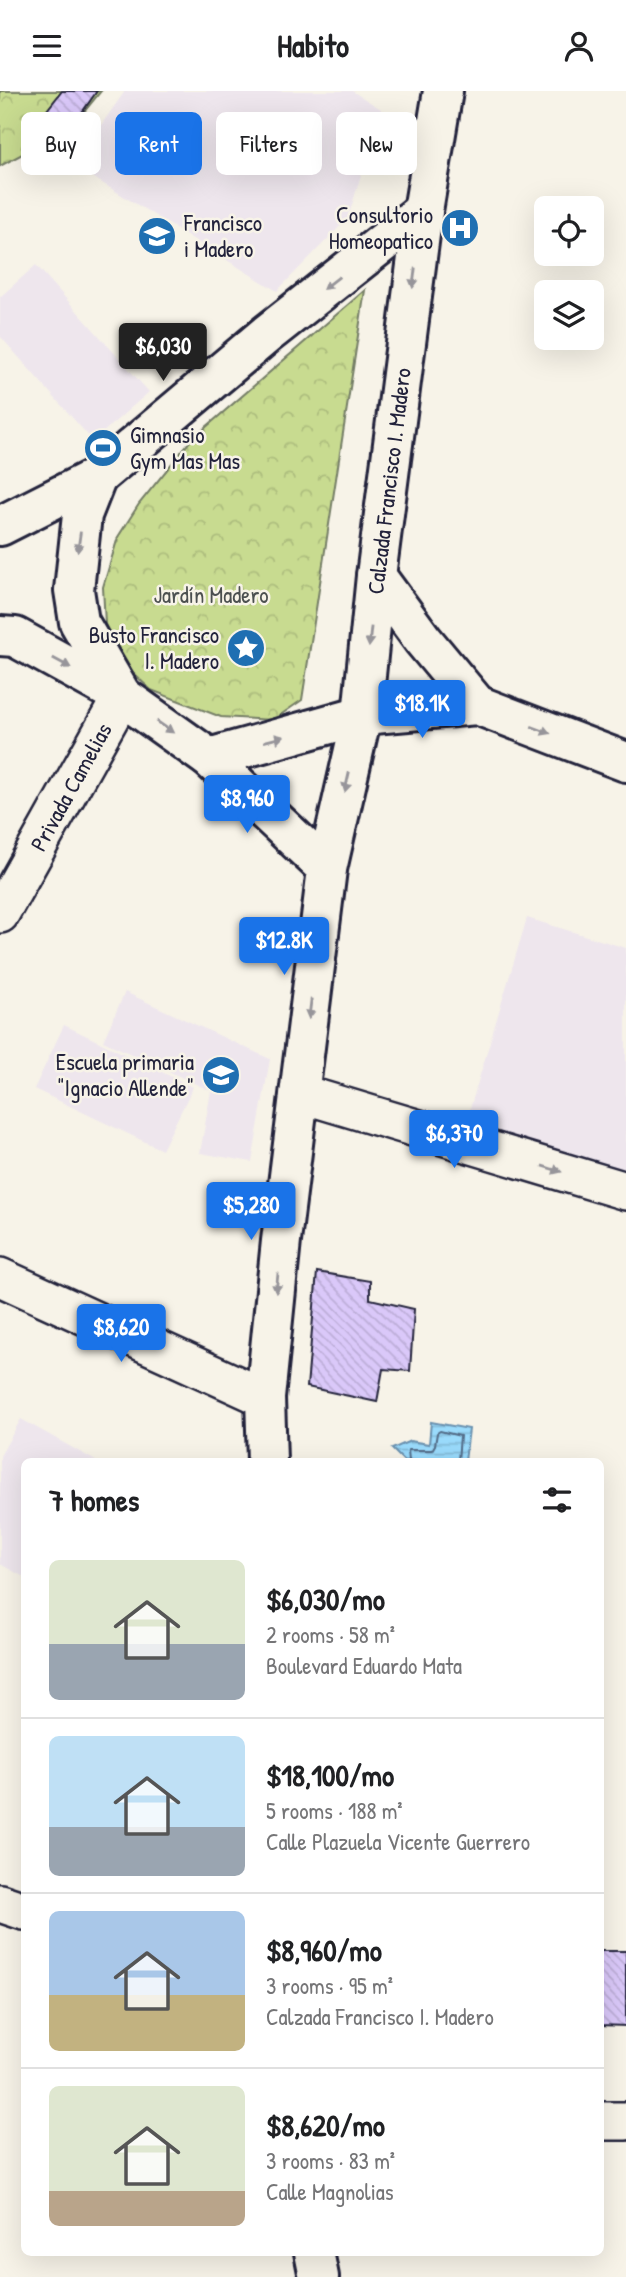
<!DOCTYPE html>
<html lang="en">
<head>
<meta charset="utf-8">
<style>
  :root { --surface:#fff; --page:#f2f2f2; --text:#202124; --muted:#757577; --line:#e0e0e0; --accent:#1a73e8 }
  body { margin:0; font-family:"Patrick Hand",sans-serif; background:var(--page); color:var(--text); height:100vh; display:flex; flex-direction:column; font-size:26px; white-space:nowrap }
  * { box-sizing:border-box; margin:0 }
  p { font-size:23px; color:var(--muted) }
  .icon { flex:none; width:38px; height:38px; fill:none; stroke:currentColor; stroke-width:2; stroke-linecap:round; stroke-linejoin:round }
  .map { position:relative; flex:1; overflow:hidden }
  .drawer { position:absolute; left:21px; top:1367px; width:583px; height:798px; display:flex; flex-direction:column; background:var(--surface); border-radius:10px; box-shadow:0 7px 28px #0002 }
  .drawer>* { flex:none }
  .top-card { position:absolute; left:21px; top:21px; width:584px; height:63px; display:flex; gap:14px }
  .tools { position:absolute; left:534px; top:105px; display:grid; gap:14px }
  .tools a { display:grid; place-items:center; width:70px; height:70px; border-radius:10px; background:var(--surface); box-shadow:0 7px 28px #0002; font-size:35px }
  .price { position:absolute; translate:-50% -60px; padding:0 16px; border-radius:7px; background:var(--accent); color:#fff; font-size:23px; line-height:46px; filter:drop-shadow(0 2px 4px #0008) }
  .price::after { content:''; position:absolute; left:50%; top:42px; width:21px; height:16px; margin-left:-10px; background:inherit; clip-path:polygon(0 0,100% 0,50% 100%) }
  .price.active { background:#222; color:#fff }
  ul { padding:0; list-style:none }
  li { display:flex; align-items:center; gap:21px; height:175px; padding:0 28px }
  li+li { border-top:2px solid var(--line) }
  li span { display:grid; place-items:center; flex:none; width:196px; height:140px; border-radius:10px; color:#555 }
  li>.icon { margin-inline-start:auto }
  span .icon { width:84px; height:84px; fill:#fffc; stroke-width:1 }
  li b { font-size:30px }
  h2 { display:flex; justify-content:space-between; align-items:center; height:84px; padding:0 28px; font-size:30px }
  .pill { padding:0 24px; border-radius:10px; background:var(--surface); box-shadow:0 7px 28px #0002; font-size:24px; line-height:63px }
  .pill.active { background:var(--accent); color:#fff }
  header { display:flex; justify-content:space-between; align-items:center; height:91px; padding:0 28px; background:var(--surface); font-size:32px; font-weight:800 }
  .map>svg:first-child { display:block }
  .built { fill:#eee6ed }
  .forest { fill:url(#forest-crowns); stroke:#757e66; stroke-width:2 }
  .water { fill:url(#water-rules); stroke:#6a91af; stroke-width:2 }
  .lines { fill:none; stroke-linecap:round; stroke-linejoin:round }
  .shore { stroke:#526c88; stroke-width:2 }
  .building { fill:url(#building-back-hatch); stroke:#22223b; stroke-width:2 }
  .street-casing { stroke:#22223b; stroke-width:42 }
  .secondary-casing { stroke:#22223b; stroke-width:44 }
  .street { stroke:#f7f3e8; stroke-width:37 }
  .secondary { stroke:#f7f3e8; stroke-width:38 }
  .oneway { fill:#97959a }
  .labels { text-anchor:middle; stroke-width:5; stroke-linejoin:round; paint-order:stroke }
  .poi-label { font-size:23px; fill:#22223b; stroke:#f7f3e8; text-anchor:end }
  .street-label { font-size:23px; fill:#22223b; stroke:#f7f3e8 }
  .park-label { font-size:23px; fill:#4c5050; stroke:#f7f3e8 }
</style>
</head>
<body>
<header><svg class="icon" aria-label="menu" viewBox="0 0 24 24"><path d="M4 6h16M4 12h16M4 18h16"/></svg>Habito<svg class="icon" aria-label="person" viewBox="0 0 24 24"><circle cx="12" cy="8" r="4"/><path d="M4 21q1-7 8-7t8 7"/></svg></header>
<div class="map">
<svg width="626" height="2186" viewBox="0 0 626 2186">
  <defs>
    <pattern id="forest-crowns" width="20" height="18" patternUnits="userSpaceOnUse" patternTransform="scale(1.75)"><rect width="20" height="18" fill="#c8db90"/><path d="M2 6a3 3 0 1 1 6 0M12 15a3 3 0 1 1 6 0" fill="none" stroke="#acbc7d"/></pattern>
    <pattern id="water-rules" width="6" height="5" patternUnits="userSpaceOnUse" patternTransform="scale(1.75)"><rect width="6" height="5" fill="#9adbfc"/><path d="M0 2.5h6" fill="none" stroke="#84bcd9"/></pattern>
    <pattern id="building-back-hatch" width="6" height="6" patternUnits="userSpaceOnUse" patternTransform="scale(1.75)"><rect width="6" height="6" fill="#dac8f9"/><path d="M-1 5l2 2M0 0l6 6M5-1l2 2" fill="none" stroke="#bbacd6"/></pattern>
  </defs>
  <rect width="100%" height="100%" fill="#f7f3e8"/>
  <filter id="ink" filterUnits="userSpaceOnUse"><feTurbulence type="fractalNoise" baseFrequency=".0143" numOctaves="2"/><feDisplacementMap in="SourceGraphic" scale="14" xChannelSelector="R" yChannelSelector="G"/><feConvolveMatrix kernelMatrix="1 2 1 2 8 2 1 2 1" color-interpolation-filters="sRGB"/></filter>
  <g filter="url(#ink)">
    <g class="built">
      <path d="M125,0H352L381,18L348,127L277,200L73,74Z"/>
      <path d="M36,174L149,301L93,350L0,245V206Z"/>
      <path d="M527,827L626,857V1080L466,1031Z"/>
      <path d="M125,901L270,968L252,1071L200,1062L211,1000L103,950Z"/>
      <path d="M64,934L193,996L162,1059L34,998Z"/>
      <path d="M21,1328L96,1370H24V1486L0,1473V1365Z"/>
    </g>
    <g class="forest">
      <path d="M0,0H101L71,37L0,75Z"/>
      <path d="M365,199L302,609L273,629L221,626L151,599L119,569L105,533L103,496L118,446L139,413L190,350Z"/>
    </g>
    <path class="water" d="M431,1331L469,1338L465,1370H404L392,1358L410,1350L429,1353Z"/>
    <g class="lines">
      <path class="shore" d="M409,1370L408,1359H432L435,1354L437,1342L440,1340L460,1345L458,1370"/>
    </g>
    <g class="building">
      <path d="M62,0H97L71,37L47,19Z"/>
      <path d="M317,1181L370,1190V1208L414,1218L410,1280L383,1278L377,1311L307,1296Z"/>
      <path d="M600,1860H626V1935L600,1934Z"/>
    </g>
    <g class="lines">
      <defs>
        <g id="street">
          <path d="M0,823L122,605"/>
          <path d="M299,1002L626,1100"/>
          <path d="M0,1186L265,1307"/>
          <path d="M0,1812L24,1820"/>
          <path d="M600,2030H626"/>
        </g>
        <g id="secondary">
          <path d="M97,386L82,424L74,499L79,531L122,605"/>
          <path d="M0,435L97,386L267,243L423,120"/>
          <path d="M376,485L423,549L477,614"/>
          <path d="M0,545L15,546L122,605L209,667L327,778"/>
          <path d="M209,667L362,624L477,614L626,671"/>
          <path d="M267,1370L265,1307L281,1150L327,778L362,624L376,485L423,120L443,0"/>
          <path d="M314,2161L319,2186"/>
        </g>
      </defs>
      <use href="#street" class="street-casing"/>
      <use href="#secondary" class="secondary-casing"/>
      <use href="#street" class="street"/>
      <use href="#secondary" class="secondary"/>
    </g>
    <defs><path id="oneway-solid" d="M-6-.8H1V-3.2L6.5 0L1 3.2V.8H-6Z" transform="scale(1.75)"/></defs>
    <g class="oneway">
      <use href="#oneway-solid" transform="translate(414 187) rotate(97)"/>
      <use href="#oneway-solid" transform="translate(331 192) rotate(142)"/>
      <use href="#oneway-solid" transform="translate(79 451) rotate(98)"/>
      <use href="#oneway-solid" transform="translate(370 546) rotate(96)"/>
      <use href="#oneway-solid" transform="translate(62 572) rotate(29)"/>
      <use href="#oneway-solid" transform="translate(165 636) rotate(35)"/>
      <use href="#oneway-solid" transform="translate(541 639) rotate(21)"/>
      <use href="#oneway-solid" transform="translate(274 648) rotate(-15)"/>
      <use href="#oneway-solid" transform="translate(347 691) rotate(103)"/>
      <use href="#oneway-solid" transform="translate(310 918) rotate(97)"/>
      <use href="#oneway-solid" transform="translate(552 1078) rotate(17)"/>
      <use href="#oneway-solid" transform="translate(277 1192) rotate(96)"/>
    </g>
  </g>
  <defs>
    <symbol id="hospital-disc" viewBox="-11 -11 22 22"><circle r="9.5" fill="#1f6fb2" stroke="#f7f3e8"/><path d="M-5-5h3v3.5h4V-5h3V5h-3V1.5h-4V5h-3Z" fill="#fff"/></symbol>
    <symbol id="school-disc" viewBox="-11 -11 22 22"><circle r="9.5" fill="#1f6fb2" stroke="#f7f3e8"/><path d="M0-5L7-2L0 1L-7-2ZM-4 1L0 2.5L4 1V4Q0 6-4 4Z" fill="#fff"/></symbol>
    <symbol id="stadium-disc" viewBox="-11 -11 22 22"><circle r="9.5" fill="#1f6fb2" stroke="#f7f3e8"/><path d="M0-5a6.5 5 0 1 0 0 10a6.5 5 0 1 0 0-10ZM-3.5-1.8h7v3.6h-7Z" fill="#fff"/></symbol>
    <symbol id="sight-disc" viewBox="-11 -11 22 22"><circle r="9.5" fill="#1f6fb2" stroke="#f7f3e8"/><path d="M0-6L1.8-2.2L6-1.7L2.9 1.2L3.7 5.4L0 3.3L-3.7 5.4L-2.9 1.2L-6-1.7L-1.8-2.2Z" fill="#fff"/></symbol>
  </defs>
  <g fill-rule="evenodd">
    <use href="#hospital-disc" x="438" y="115" width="44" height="44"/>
    <use href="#school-disc" x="135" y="123" width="44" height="44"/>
    <use href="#stadium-disc" x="81" y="335" width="44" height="44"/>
    <use href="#sight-disc" x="224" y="535" width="44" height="44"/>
    <use href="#school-disc" x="199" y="962" width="44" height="44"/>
  </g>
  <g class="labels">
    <g class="poi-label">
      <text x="433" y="132">Consultorio<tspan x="433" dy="26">Homeopatico</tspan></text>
      <text x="184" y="140" text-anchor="start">Francisco<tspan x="184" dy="26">i Madero</tspan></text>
      <text x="130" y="352" text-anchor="start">Gimnasio<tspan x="130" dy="26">Gym Mas Mas</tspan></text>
      <text x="219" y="552">Busto Francisco<tspan x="219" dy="26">I. Madero</tspan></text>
      <text x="194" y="979">Escuela primaria<tspan x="194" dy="26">"Ignacio Allende"</tspan></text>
    </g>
    <g class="street-label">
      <text transform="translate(389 390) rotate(-83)" y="8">Calzada Francisco I. Madero</text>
      <text transform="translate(71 696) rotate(-61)" y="8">Privada Camelias</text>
    </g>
    <g class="park-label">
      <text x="211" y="512">Jardín Madero</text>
    </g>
  </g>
</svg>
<div class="tools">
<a><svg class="icon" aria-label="locate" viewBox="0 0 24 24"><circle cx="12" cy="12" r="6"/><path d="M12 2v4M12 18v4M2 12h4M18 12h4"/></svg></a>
<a><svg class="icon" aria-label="layers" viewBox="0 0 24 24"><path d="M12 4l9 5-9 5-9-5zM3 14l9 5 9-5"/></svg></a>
</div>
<b class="price active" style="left:163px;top:292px">$6,030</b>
<b class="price" style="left:422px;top:649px">$18.1K</b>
<b class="price" style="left:247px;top:744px">$8,960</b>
<b class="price" style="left:284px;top:886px">$12.8K</b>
<b class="price" style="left:454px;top:1079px">$6,370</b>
<b class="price" style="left:251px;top:1151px">$5,280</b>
<b class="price" style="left:121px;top:1273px">$8,620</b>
<div class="top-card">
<a class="pill">Buy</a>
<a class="pill active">Rent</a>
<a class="pill">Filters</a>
<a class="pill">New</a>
</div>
<section class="drawer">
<h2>7 homes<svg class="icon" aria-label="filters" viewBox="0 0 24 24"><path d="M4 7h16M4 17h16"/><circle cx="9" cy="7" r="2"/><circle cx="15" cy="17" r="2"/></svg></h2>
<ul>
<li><span style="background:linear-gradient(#dfe7d0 60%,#9aa5b1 0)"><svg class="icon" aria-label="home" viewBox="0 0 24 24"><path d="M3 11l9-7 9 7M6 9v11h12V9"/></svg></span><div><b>$6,030/mo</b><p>2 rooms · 58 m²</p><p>Boulevard Eduardo Mata</p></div></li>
<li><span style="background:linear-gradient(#bfe0f5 65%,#9aa5b1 0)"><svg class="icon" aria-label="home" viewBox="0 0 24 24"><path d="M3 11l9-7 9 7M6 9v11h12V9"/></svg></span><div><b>$18,100/mo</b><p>5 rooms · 188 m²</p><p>Calle Plazuela Vicente Guerrero</p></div></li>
<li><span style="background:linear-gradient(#a9c7e8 60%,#c2b280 0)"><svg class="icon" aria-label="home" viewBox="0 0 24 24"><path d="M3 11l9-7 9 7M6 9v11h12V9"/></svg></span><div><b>$8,960/mo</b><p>3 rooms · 95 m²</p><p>Calzada Francisco I. Madero</p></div></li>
<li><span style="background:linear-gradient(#dfe7d0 75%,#b9a48a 0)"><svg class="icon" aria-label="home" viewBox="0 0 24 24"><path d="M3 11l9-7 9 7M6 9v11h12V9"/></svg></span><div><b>$8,620/mo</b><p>3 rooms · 83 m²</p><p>Calle Magnolias</p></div></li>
</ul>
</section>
</div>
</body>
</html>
